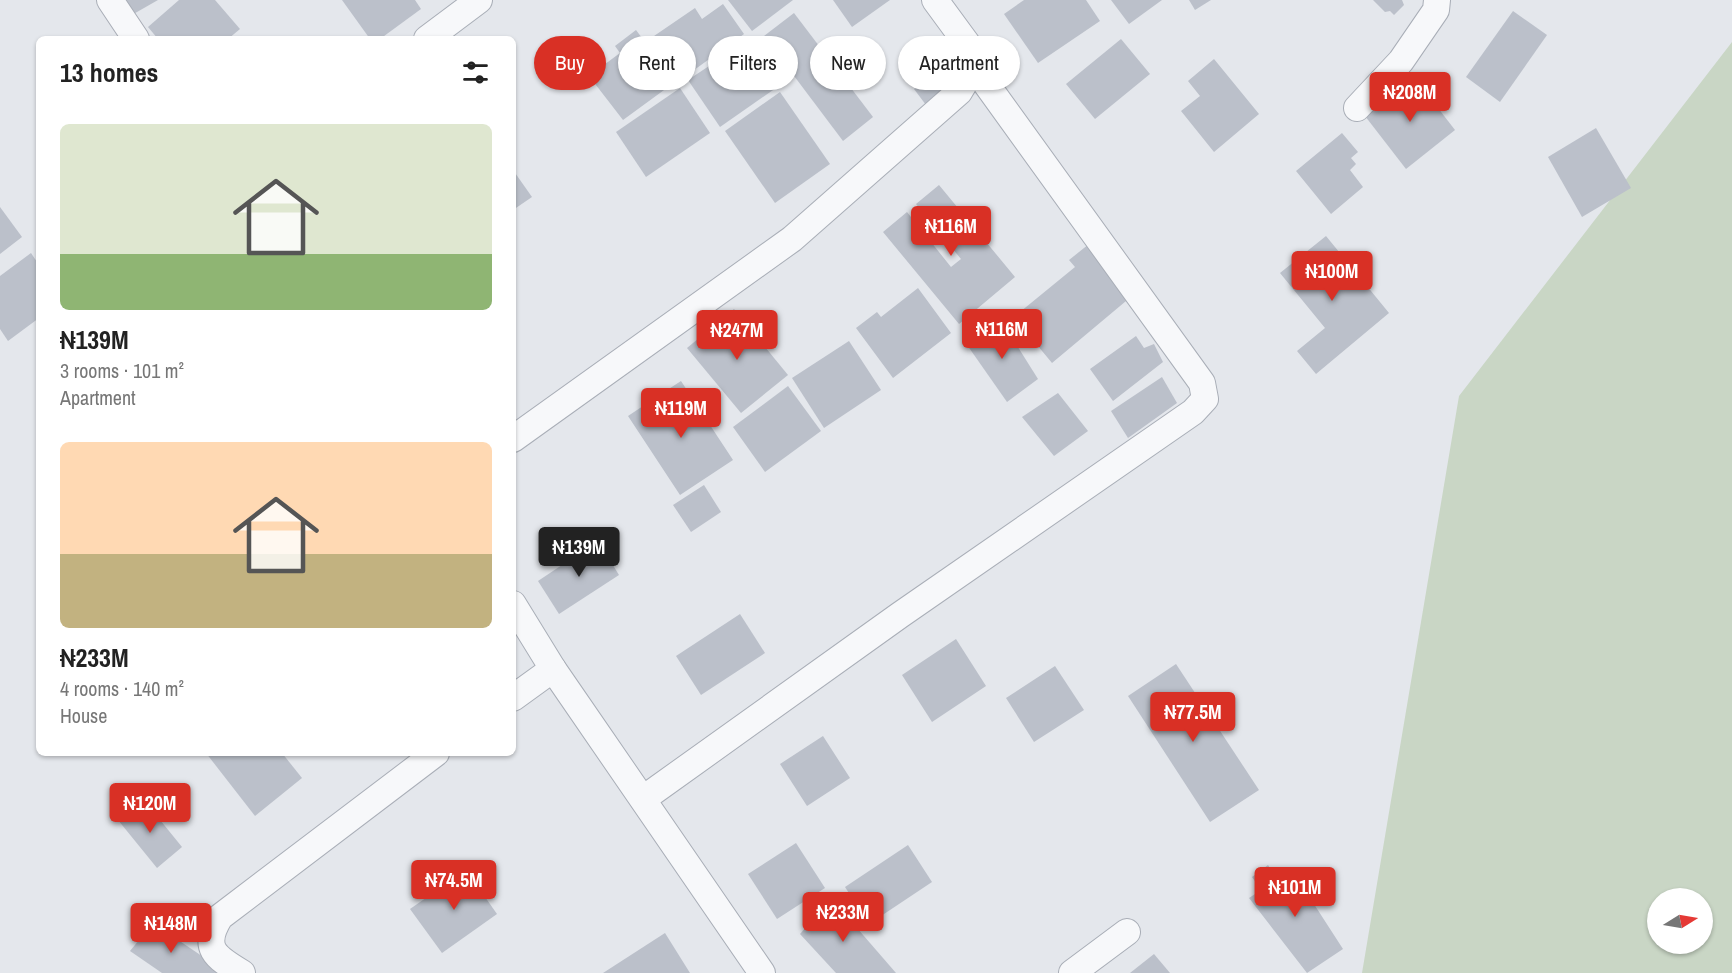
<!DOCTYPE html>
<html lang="en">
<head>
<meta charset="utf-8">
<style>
  :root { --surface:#fff; --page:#f6f6f6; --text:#222; --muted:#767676; --accent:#d93025 }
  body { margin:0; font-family:"Archivo Narrow",sans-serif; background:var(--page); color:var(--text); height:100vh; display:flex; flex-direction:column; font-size:22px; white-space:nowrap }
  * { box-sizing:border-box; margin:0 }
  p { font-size:20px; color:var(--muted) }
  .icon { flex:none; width:33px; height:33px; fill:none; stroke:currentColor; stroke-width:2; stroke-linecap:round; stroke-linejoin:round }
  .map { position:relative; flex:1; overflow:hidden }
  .details { position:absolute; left:36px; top:36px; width:480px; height:720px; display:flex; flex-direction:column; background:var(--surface); border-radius:9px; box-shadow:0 2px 4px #0004 }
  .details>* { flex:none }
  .banner { position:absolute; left:534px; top:36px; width:570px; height:54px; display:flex; gap:12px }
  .needle { width:39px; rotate:79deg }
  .tools { position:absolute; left:1647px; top:888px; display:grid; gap:12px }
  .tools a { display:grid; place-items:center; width:66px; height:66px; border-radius:50%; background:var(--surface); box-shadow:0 2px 4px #0004; font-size:30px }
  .price { position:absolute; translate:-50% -51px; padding:0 14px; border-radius:6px; background:var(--accent); color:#fff; font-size:20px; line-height:39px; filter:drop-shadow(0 2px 3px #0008) }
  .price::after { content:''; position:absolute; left:50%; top:36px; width:18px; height:14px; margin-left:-9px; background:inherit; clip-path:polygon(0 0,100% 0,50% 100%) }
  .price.on { background:#222; color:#fff }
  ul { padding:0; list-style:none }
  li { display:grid; align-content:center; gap:12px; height:318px; padding:0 24px }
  li span { display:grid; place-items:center; height:186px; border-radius:9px; color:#555 }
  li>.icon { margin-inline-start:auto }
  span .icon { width:108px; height:108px; fill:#fffc; stroke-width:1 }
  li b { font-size:26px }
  h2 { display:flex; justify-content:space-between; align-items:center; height:72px; padding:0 24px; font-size:26px }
  .pill { padding:0 21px; border-radius:27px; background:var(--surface); box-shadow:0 2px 4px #0004; font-size:21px; line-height:54px }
  .pill.on { background:var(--accent); color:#fff }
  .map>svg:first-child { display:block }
  .green { fill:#c9d6c5; fill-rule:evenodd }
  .building { fill:#bbc0ca }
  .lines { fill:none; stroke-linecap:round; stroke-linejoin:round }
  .street-casing { stroke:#a9aeb7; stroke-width:28 }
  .street { stroke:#f7f8fa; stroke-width:26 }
</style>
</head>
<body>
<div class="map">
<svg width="1732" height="973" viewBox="0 0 1732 973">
  <rect width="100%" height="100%" fill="#e4e7ec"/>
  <path class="green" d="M1732,42V973H1362L1459,396ZM1658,898H1702V944H1658Z"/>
  <g class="building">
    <path d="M121,0H158L130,16Z"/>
    <path d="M179,0H215L240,29L228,39H158L148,27Z"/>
    <path d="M342,0H415L421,9L380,39H370Z"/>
    <path d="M728,0H793L752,31Z"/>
    <path d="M833,0H890L852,27Z"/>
    <path d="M1024,0H1086L1100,21L1038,63L1004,14Z"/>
    <path d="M1111,0H1162L1129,24Z"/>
    <path d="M1189,0H1211L1195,10Z"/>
    <path d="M1373,0H1402L1404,5L1394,15L1390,11L1385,12Z"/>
    <path d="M723,4L744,34L683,78L654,36L695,8L702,19Z"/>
    <path d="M1513,11L1547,35L1500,102L1466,77Z"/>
    <path d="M794,13L873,117L843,141L764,36Z"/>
    <path d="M636,30L675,82L623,120L589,76L620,53L615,46Z"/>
    <path d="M1121,39L1150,74L1095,119L1066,84Z"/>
    <path d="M745,42L776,88L720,127L688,80Z"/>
    <path d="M1214,59L1259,114L1214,152L1181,111L1200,96L1188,81Z"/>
    <path d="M948,61L960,77L926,105L914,89Z"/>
    <path d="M1414,77L1455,130L1406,169L1365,116Z"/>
    <path d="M680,88L710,133L646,177L616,132Z"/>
    <path d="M780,92L830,164L775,203L725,131Z"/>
    <path d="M1596,128L1631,188L1582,217L1548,157Z"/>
    <path d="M1342,133L1358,152L1351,158L1356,164L1350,170L1363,187L1331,214L1296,171Z"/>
    <path d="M513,170L532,197L513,210Z"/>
    <path d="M939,185L1015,277L959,324L883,232L907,212L951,267L961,259L916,204Z"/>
    <path d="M0,207L22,237L0,254Z"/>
    <path d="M1326,236L1389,313L1316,374L1297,351L1325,328L1280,273Z"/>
    <path d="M1089,244L1132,296L1052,363L1014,317L1075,267L1069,260Z"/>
    <path d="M31,253L39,265V318L8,341L0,329V276Z"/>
    <path d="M918,288L951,333L893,378L856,328L877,312L881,317Z"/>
    <path d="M734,309L788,375L741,413L687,348Z"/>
    <path d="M1001,320L1038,379L1007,402L965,342Z"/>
    <path d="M1136,336L1144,348L1154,344L1163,362L1113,401L1090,369Z"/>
    <path d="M849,341L881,390L824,428L792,378Z"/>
    <path d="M1162,377L1177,403L1128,438L1111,411Z"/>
    <path d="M681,381L733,460L680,495L628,416L649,402L660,418L668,412L658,396Z"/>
    <path d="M788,386L821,431L765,472L733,427Z"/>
    <path d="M1058,393L1088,431L1054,456L1022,417Z"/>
    <path d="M704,485L721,512L691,532L673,505Z"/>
    <path d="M598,541L619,575L559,614L538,581Z"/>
    <path d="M740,614L765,653L701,695L676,656Z"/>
    <path d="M956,639L986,686L932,722L902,675Z"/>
    <path d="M1176,664L1259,790L1210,822L1128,696Z"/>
    <path d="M1055,666L1084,710L1034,742L1006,698Z"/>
    <path d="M823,736L850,778L807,806L780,764Z"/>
    <path d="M206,753H282L302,778L255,816Z"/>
    <path d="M143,799L182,847L157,868L118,820Z"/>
    <path d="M796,843L825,888L777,919L748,874Z"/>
    <path d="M908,845L932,882L869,924L845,887Z"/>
    <path d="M1268,865L1275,876L1290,867L1343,949L1307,973L1249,898L1261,890L1252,877Z"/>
    <path d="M466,870L497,914L442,953L410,909Z"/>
    <path d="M831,898L896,973H836L800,934Z"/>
    <path d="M153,923L227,973H162L130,951Z"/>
    <path d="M665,933L690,973H603Z"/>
    <path d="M1154,954L1170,973H1130Z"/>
  </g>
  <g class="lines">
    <defs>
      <g id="street">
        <path d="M110,0L136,39"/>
        <path d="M427,39L479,0"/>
        <path d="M1357,108L1401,61L1436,10L1437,0"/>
        <path d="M513,439L792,239L959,92L974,67L968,45L935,0"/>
        <path d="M513,604L553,669L762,973"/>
        <path d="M513,698L553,669"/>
        <path d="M643,799L900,615L1193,412L1205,399L1202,383L974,67"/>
        <path d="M242,973C215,957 201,948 220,917L436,753"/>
        <path d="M1072,973L1127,932"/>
      </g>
    </defs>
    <use href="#street" class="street-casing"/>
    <use href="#street" class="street"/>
  </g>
</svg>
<div class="tools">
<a><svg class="needle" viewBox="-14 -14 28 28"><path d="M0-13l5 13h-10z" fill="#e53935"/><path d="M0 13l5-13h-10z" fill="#767676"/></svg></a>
</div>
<b class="price" style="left:1410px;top:123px">₦208M</b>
<b class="price" style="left:951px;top:257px">₦116M</b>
<b class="price" style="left:1332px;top:302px">₦100M</b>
<b class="price" style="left:1002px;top:360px">₦116M</b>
<b class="price" style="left:737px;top:361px">₦247M</b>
<b class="price" style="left:681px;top:439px">₦119M</b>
<b class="price on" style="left:579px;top:578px">₦139M</b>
<b class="price" style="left:1193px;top:743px">₦77.5M</b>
<b class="price" style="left:150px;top:834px">₦120M</b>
<b class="price" style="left:454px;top:911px">₦74.5M</b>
<b class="price" style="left:1295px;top:918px">₦101M</b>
<b class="price" style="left:843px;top:943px">₦233M</b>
<b class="price" style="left:171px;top:954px">₦148M</b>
<div class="banner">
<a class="pill on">Buy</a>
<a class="pill">Rent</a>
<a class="pill">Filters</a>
<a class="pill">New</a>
<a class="pill">Apartment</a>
</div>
<section class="details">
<h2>13 homes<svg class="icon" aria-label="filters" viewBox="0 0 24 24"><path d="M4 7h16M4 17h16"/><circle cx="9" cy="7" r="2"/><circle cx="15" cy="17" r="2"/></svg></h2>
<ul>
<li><span style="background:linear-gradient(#dfe7d0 70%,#8fb573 0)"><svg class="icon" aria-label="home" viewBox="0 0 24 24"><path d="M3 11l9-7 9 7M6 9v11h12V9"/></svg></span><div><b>₦139M</b><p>3 rooms · 101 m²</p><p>Apartment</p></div></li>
<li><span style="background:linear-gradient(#ffd9b3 60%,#c2b280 0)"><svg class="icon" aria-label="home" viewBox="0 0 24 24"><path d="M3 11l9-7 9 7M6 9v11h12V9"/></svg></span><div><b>₦233M</b><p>4 rooms · 140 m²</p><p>House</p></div></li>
</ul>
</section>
</div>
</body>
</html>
